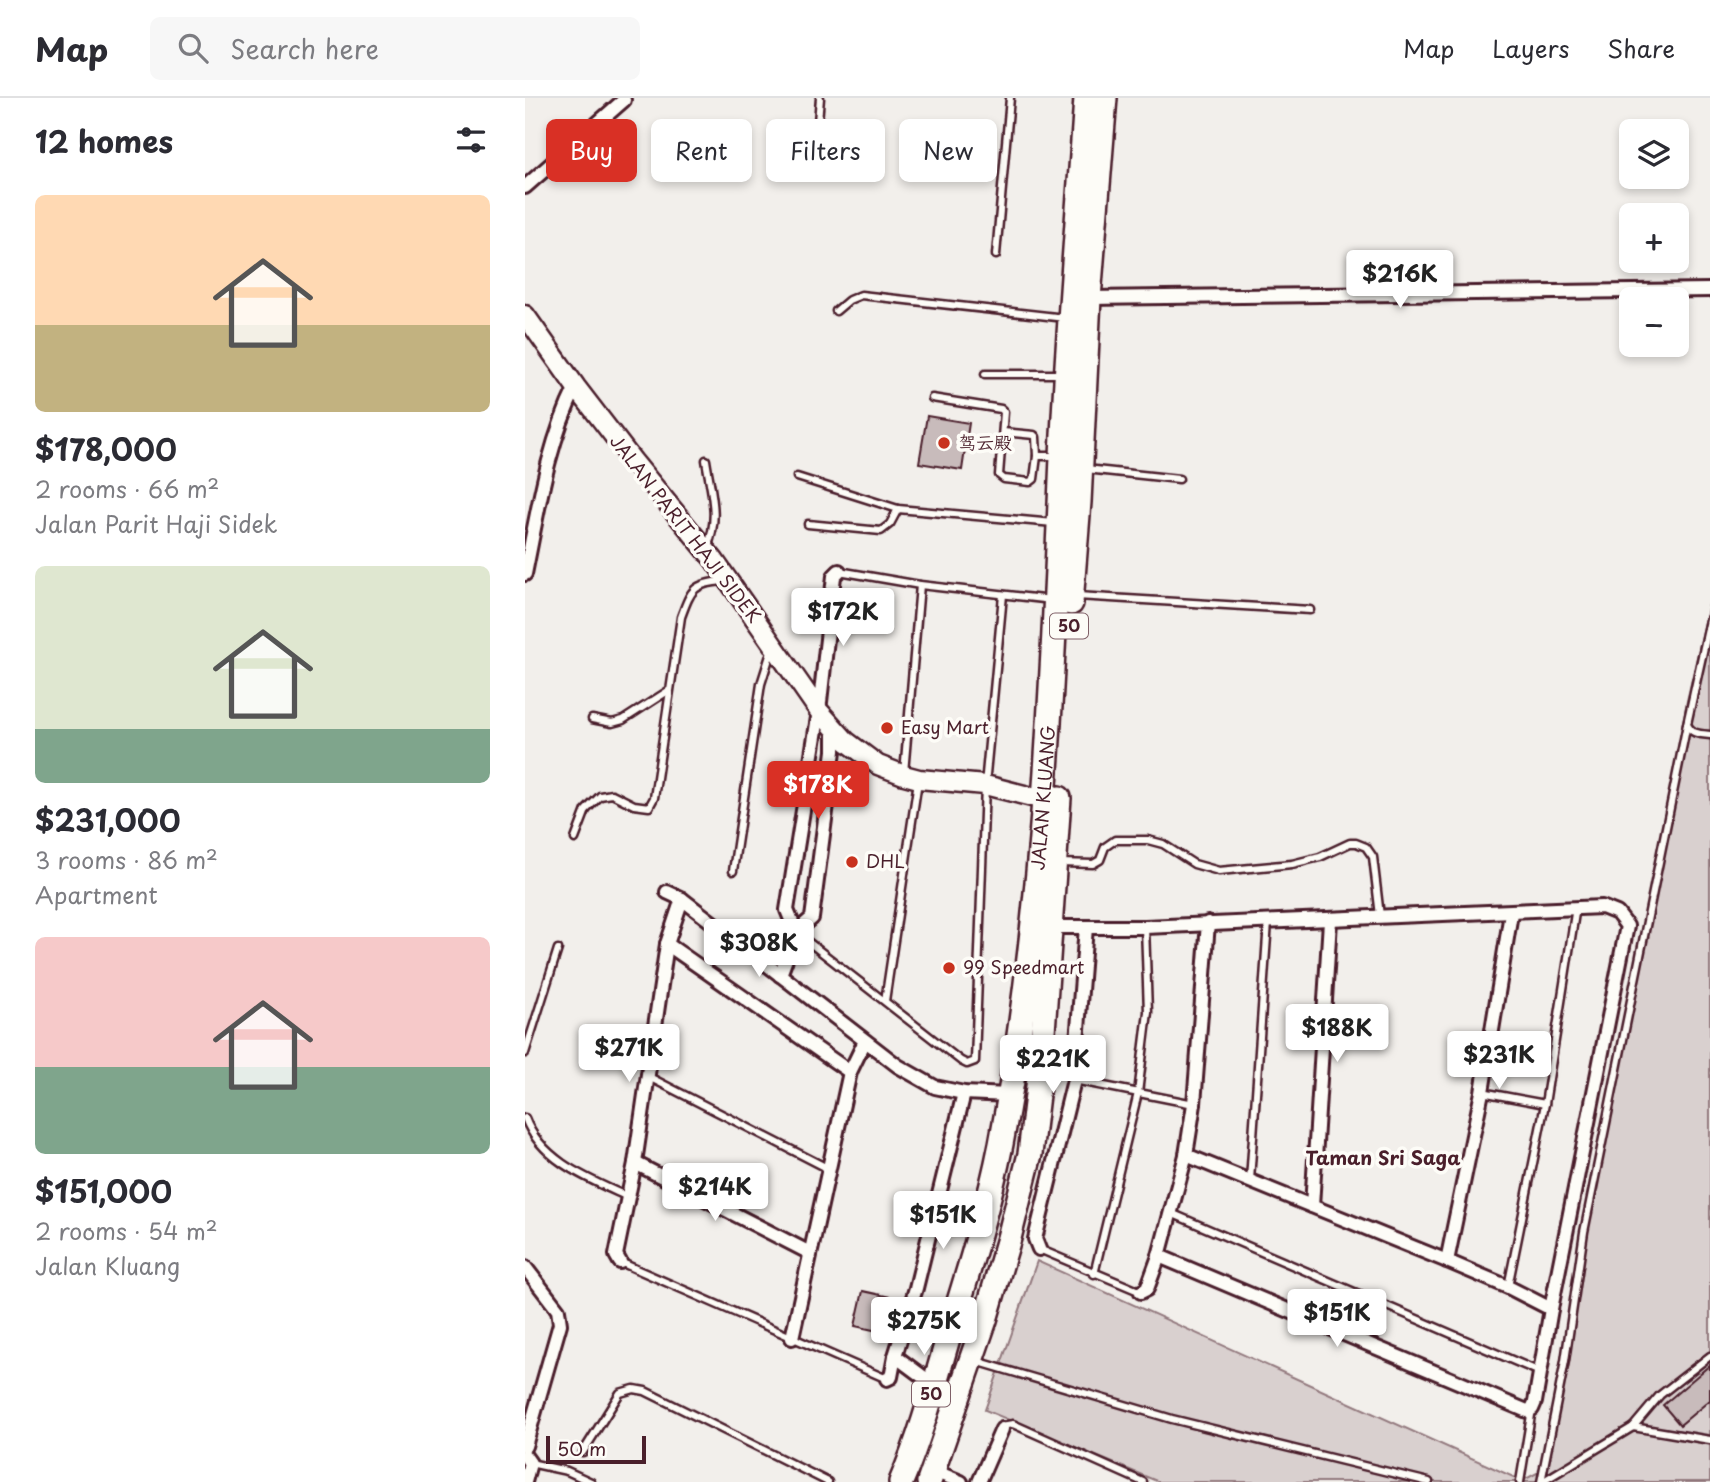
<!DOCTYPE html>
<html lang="en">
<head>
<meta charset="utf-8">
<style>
  :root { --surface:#fff; --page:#f7f7f7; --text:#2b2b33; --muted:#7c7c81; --line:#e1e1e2; --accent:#d93025 }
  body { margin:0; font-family:"Playpen Sans","LXGW WenKai TC",sans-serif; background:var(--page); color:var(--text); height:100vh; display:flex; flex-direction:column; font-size:26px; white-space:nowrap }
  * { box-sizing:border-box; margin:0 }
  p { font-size:23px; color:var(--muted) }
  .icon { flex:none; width:38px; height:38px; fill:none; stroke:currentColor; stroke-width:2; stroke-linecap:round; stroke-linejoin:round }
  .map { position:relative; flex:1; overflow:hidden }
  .panel { display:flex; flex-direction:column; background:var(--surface); width:525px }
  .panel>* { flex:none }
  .guide { position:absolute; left:21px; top:21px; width:665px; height:63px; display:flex; gap:14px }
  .fabs { position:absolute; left:1094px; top:21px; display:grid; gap:14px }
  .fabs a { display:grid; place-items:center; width:70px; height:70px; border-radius:10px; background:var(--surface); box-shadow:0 4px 10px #0003; font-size:35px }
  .scale { position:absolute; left:21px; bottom:18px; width:100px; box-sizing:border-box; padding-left:7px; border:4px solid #4a1f2b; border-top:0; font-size:19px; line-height:24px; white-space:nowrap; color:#4a1f2b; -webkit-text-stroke:5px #fdfcf7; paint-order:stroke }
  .price { position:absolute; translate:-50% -60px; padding:0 16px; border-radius:7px; background:#fff; color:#222; font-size:23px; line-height:46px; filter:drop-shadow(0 2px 4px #0008) }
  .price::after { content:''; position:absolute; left:50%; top:42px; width:21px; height:16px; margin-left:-10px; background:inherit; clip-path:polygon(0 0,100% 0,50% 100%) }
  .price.current { background:var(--accent); color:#fff }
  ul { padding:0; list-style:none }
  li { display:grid; align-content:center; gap:14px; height:371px; padding:0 35px }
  li span { display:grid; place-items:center; height:217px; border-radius:10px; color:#555 }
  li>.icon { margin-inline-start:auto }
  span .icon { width:126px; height:126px; fill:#fffc; stroke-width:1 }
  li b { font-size:30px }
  h2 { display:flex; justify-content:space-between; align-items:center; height:84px; padding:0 35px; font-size:30px }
  .pill { padding:0 24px; border-radius:10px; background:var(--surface); box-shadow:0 4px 10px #0003; font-size:24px; line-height:63px }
  .pill.current { background:var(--accent); color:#fff }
  header { display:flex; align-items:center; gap:42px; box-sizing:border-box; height:98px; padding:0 35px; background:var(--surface); border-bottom:2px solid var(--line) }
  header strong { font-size:33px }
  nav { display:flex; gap:38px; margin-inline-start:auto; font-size:24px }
  .search { width:490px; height:63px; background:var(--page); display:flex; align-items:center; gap:18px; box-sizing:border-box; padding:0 24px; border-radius:10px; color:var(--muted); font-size:26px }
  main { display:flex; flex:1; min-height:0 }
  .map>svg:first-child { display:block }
  .green { fill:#d9d0cf; stroke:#92787d; stroke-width:2 }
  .building { fill:#c8bbbb; stroke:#4a1f2b; stroke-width:2 }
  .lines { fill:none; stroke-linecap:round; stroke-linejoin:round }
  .lane-casing { stroke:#4a1f2b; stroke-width:11 }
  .street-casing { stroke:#4a1f2b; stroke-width:18 }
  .secondary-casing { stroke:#4a1f2b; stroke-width:23 }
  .highway-casing { stroke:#4a1f2b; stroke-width:28 }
  .lane { stroke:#fdfcf7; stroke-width:6 }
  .street { stroke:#fdfcf7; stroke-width:12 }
  .secondary { stroke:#fdfcf7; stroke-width:18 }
  .highway { stroke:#fdfcf7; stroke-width:23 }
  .poi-dot { fill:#c8321e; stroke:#fdfcf7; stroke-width:2.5 }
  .labels { text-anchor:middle; stroke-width:7; stroke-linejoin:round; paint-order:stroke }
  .shield { fill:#fdfcf7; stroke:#806168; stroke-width:2 }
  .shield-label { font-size:16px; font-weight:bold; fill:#4a1f2b }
  .poi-label { font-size:18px; fill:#4a1f2b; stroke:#fdfcf7; text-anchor:start }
  .street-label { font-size:18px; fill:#4a1f2b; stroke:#fdfcf7 }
  .neighbourhood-label { font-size:19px; font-weight:bold; fill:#4a1f2b; stroke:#fdfcf7 }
</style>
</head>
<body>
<header>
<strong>Map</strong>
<div class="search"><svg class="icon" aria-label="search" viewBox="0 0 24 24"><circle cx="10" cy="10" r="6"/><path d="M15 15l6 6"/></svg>Search here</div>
<nav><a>Map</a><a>Layers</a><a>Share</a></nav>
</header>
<main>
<section class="panel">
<h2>12 homes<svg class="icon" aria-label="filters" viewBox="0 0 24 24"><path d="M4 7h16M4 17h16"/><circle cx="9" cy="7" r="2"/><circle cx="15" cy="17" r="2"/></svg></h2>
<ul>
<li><span style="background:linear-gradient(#ffd9b3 60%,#c2b280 0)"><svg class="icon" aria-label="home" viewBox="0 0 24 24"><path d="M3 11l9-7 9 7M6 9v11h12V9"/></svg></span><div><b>$178,000</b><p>2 rooms · 66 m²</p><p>Jalan Parit Haji Sidek</p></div></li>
<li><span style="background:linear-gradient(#dfe7d0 75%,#7fa58c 0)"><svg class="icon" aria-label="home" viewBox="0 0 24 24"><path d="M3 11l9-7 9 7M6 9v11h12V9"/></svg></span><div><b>$231,000</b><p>3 rooms · 86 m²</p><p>Apartment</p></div></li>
<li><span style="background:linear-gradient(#f6c9c9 60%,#7fa58c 0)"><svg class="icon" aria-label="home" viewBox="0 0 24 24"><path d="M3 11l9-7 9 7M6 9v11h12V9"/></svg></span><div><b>$151,000</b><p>2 rooms · 54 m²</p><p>Jalan Kluang</p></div></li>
</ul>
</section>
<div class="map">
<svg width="1185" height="1384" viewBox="0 0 1185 1384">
  <rect width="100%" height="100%" fill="#f2efeb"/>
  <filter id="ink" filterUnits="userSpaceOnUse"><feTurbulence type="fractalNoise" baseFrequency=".0143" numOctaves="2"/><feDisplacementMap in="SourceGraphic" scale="14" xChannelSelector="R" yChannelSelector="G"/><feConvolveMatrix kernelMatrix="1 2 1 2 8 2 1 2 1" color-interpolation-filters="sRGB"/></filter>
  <g filter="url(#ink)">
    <path class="green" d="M1185,502V1384H634L460,1312L512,1163L997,1383L1016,1373L1162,603Z"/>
    <g class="building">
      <path d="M402,318L444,325L437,372L394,365Z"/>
      <path d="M338,1193L370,1200L362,1235L330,1228Z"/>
      <path d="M1185,1267V1302L1155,1327L1138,1307Z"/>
    </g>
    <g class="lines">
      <defs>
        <g id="lane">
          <path d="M291,47L295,0"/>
          <path d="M471,157L485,0"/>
          <path d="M311,213L324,202L336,197L540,220"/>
          <path d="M460,276H535"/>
          <path d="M407,300L476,311L479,314L474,377L479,381L505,384L509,381L512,358H531"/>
          <path d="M478,334L509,337L511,339L512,358"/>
          <path d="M181,362C186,395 195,418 182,450"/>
          <path d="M561,371L654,381"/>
          <path d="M272,379L373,411L529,425"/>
          <path d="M283,426L356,433L365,426L373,411"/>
          <path d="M314,473L395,487L527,502"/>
          <path d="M552,498L785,512"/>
          <path d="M1185,522L1162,626C1166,636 1174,636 1185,637"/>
          <path d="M67,621L87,625L98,622L143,593"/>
          <path d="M379,675L395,487"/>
          <path d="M50,741L61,712L75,698L87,696L109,707L124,709L129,700L156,519C166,492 168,485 199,483"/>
          <path d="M535,765L568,766L575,762L580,749L590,742H623L638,746L669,766L694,773L767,766L795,759L825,745H831L841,749L848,759L855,818"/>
          <path d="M208,773L236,586L247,551"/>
          <path d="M272,835L436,963L442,966L450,963L460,687L478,497"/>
          <path d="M360,903L393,683"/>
          <path d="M0,955L33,851"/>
          <path d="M124,979L304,1071"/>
          <path d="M549,982L669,1006"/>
          <path d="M957,994L1020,1006"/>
          <path d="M0,1020C16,1063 64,1081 103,1099"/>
          <path d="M725,1082L743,824"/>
          <path d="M646,1115L1015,1274"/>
          <path d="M514,1151L616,1194"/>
          <path d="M95,1164L362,1281"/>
          <path d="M569,1176L613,995L623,914L620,829"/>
          <path d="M983,1189L1020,1006L1051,809"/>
          <path d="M451,1263L647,1321L904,1384"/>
          <path d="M1108,1329L1135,1297L1185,1258"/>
          <path d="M477,1331L482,1327L488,1326L618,1384"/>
          <path d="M58,1354L95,1295L109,1291L120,1293L303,1384"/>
          <path d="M5,1365L42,1373L66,1384"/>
          <path d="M995,1384L1007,1311"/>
          <path d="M1016,1384L1040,1263L1059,1134L1162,626"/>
          <path d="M1017,1384L1108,1329L1185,1342"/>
        </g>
        <g id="street">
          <path d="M0,89L99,2"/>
          <path d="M564,200L1185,192"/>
          <path d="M0,476C13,413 22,347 51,289"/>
          <path d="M142,794L157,801L373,968L410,989L439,995L484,997"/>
          <path d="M525,829H620L1077,809L1092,815L1102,828L1026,1211L1010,1304L1007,1311L1002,1313L634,1158"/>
          <path d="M271,834L262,812L294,613L309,478L314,473"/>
          <path d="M142,846L325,974"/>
          <path d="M255,877L271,834L287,820L309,653V629"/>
          <path d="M661,1057L922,1163L983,1189L1026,1211"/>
          <path d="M110,1065L285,1155"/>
          <path d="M787,1108L805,823"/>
          <path d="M514,1151L510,1141L549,982L561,829"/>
          <path d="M922,1163L957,994L986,815"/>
          <path d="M95,1164L91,1157L110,1065L142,846L157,801"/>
          <path d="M0,1169L33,1212L35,1226L0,1348"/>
          <path d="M616,1194L622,1191L634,1158L661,1057L669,1006L683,825"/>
          <path d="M267,1240L325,974L340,943"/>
          <path d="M370,1258L409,1287"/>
          <path d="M362,1281L366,1279L370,1258L391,1190L439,995"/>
          <path d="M0,1358L5,1365L0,1384"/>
          <path d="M409,1373L436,1384"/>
          <path d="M454,1384L477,1331"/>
        </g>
        <path id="secondary" d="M0,217L51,289L108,363L189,462L294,613L321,643L353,667L379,677L394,681L460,687L519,702"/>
        <g id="highway">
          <path d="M546,505L554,404L564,200L580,0"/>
          <path id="s1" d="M376,1384C398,1333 412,1277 428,1223C446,1165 464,1106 476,1046C519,820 527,588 537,359C542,239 553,120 561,0"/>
          <path d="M404,1384L460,1222L484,1140L505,1056L516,963L534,700"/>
        </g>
      </defs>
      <use href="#lane" class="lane-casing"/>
      <use href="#street" class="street-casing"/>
      <use href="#secondary" class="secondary-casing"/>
      <use href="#highway" class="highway-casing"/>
      <use href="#lane" class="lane"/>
      <use href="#street" class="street"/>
      <use href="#secondary" class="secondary"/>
      <use href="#highway" class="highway"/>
    </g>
  </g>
  <g class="poi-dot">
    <circle cx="419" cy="345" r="7"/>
    <circle cx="362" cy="630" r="7"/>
    <circle cx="327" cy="764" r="7"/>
    <circle cx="424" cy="870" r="7"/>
  </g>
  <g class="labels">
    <g class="shield">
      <rect x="525" y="515.5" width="38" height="25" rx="5"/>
      <rect x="387" y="1283.5" width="38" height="25" rx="5"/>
    </g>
    <g class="shield-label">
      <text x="544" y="534">50</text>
      <text x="406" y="1302">50</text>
    </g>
    <g class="poi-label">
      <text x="433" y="351">驾云殿</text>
      <text x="376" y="636">Easy Mart</text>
      <text x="341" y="770">DHL</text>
      <text x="438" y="876">99 Speedmart</text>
    </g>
    <g class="street-label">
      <text transform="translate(160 431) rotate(52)" y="6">JALAN PARIT HAJI SIDEK</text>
      <text dy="6" stroke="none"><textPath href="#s1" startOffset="702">JALAN KLUANG</textPath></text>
    </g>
    <g class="neighbourhood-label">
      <text x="858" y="1067">Taman Sri Saga</text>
    </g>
  </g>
</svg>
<div class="fabs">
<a><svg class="icon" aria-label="layers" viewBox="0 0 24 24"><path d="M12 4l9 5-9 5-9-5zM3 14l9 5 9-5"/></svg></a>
<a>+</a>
<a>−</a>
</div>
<div class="scale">50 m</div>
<b class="price" style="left:875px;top:212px">$216K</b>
<b class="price" style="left:318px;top:550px">$172K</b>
<b class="price current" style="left:293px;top:723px">$178K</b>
<b class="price" style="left:234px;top:881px">$308K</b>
<b class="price" style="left:812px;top:966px">$188K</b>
<b class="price" style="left:104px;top:986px">$271K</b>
<b class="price" style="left:974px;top:993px">$231K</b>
<b class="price" style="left:528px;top:997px">$221K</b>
<b class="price" style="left:190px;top:1125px">$214K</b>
<b class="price" style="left:418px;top:1153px">$151K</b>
<b class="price" style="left:812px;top:1251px">$151K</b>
<b class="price" style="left:399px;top:1259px">$275K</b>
<div class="guide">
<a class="pill current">Buy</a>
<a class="pill">Rent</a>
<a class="pill">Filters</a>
<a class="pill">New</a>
</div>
</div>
</main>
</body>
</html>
